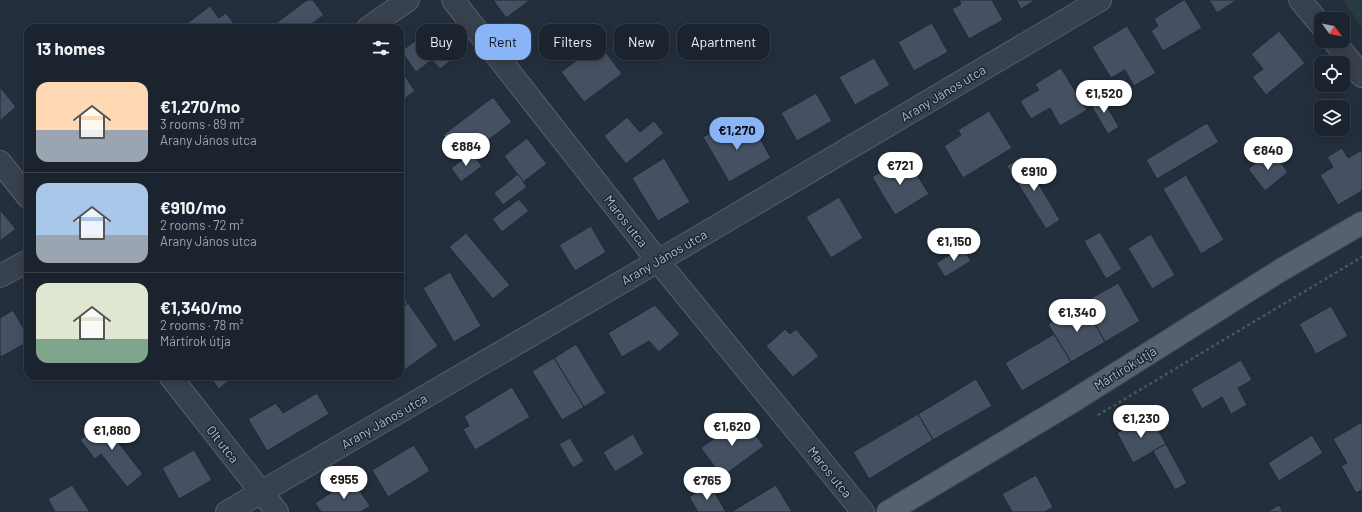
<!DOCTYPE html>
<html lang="en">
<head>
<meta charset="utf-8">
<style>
  :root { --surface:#1b232e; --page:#242b36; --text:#f1f3f6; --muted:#a0a4aa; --line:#39404a; --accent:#8ab4f8 }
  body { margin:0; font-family:Barlow,sans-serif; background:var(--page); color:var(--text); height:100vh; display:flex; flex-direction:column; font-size:15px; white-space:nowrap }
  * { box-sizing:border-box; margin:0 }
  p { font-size:13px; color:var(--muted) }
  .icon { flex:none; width:22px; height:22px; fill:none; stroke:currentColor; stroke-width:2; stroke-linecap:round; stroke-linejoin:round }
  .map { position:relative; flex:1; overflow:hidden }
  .details { position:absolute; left:24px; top:24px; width:380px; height:356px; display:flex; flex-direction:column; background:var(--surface); border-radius:12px; box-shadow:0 2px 10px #0003,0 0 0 1px var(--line) }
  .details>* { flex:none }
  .banner { position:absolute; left:416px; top:24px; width:380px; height:36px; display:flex; gap:8px }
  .needle { width:26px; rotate:122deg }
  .controls { position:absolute; left:1314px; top:12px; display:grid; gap:8px }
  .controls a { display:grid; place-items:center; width:36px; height:36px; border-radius:8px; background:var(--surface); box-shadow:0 2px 10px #0003,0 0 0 1px var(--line); font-size:20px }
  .price { position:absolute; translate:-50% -34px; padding:0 9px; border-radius:14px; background:#fff; color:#222; font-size:13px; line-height:26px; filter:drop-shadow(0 1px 2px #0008) }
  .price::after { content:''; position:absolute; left:50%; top:24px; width:12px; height:9px; margin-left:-6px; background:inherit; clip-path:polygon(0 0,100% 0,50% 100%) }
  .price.on { background:var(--accent); color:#111 }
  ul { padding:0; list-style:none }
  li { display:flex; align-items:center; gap:12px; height:100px; padding:0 12px }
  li+li { border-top:1px solid var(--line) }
  li span { display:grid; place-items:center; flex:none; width:112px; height:80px; border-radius:12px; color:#555 }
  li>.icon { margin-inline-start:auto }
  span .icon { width:48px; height:48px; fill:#fffc; stroke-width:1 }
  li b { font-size:17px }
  h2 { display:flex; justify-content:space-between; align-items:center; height:48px; padding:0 12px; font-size:17px }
  .tag { padding:0 14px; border-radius:12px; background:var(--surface); box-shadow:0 2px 10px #0003,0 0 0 1px var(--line); font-size:14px; line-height:36px }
  .tag.on { background:var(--accent); color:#111 }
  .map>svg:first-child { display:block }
  .green { fill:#263c3f }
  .building { fill:#455162; stroke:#1f2835 }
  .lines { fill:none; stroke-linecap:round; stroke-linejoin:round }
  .minor-casing { stroke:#565f6c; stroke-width:24 }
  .primary-casing { stroke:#414a57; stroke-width:24 }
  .path { stroke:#44595c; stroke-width:2.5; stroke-dasharray:3 3; stroke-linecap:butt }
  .minor { stroke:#38414e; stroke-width:22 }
  .primary { stroke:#56606e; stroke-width:22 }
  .labels { text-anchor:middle; stroke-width:3; stroke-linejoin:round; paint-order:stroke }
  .street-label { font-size:13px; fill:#b4bcc9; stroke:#1d2633 }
</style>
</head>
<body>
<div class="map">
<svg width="1362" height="512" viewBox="0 0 1362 512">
  <rect width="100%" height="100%" fill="#242f3e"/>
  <path class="green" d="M1343,0H1362V28Z"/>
  <g class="building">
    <path d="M307,0H313L324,15L306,28H273L272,26Z"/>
    <path d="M493,0H530L506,18Z"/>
    <path d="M959,0H992L1003,20L969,39L952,9L961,4Z"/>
    <path d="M1016,0H1035L1021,9Z"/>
    <path d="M1183,0H1185L1202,28L1163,51L1151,31L1158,26L1154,19Z"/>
    <path d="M1209,0H1237L1217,13Z"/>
    <path d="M210,6L219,18L226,13L237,28H188L185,25Z"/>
    <path d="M98,23L102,28H92Z"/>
    <path d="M932,23L948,52L914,71L898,42Z"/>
    <path d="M438,25L459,55L440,69L432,60L416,72L401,51Z"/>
    <path d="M1127,26L1156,73L1134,86L1125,70L1111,78L1092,47Z"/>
    <path d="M1279,31L1305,63L1266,95L1252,77L1263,69L1251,54Z"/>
    <path d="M599,43L622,74L584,102L561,72Z"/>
    <path d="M874,58L890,85L855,105L839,77Z"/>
    <path d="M1061,68L1087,110L1060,126L1050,108L1031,119L1020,101L1039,90L1035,84Z"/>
    <path d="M403,73L415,91L400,102V75Z"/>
    <path d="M0,87L16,107L0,121Z"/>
    <path d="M816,93L832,121L797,141L781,113Z"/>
    <path d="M1100,95L1119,127L1108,134L1089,102Z"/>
    <path d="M493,97L512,122L483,144L478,137L457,153L443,135Z"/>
    <path d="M989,111L1012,148L963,178L944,146L961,135L958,130Z"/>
    <path d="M627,117L640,132L654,121L664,133L626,164L604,136Z"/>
    <path d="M751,122L771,158L729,182L703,137L721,127L726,136Z"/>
    <path d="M1207,123L1219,142L1157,179L1146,160Z"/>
    <path d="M527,138L547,164L523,182L504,156Z"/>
    <path d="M1342,148L1348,158L1362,150V191L1338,205L1320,175L1333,167L1327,157Z"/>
    <path d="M1272,151L1288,172L1265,191L1248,169Z"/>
    <path d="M472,153L482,166L461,182L451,168Z"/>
    <path d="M1022,156L1060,220L1046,229L1007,166Z"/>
    <path d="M906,157L929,194L895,215L872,177Z"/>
    <path d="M664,158L690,202L658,221L632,178Z"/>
    <path d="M518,174L527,187L503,205L494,193Z"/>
    <path d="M1186,175L1224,240L1201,254L1163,189Z"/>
    <path d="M839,197L863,238L831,258L806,217Z"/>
    <path d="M519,199L529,211L502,232L492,219Z"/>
    <path d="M0,210L16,229L0,241Z"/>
    <path d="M591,226L606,252L575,271L559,245Z"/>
    <path d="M1100,232L1122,269L1106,279L1084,241Z"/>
    <path d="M466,233L510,285L493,299L449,247Z"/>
    <path d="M1151,234L1175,275L1152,289L1128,248Z"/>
    <path d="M963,247L971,261L945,277L936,263Z"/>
    <path d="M450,272L481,326L454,342L423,288Z"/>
    <path d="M1118,283L1140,321L1105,342L1083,303Z"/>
    <path d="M400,292L408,303L400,309Z"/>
    <path d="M408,303L438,346L403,371L400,367V309Z"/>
    <path d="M1083,303L1105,342L1071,362L1048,324Z"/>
    <path d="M655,305L680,334L659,352L649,341L622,357L608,333Z"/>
    <path d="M1331,306L1348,336L1316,354L1299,324Z"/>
    <path d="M13,310L28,336V342L1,357L0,355V318Z"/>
    <path d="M785,329L790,334L796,329L819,356L793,377L766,346Z"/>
    <path d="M1054,334L1071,362L1022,391L1005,363Z"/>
    <path d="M576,344L606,393L584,407L554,358Z"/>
    <path d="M554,358L584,407L562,420L532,371Z"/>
    <path d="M1241,360L1252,380L1238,388L1247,405L1231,414L1222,397L1202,409L1191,389Z"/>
    <path d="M209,376H234L219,389Z"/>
    <path d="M976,379L992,406L933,440L918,414Z"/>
    <path d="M512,387L530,417L475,450L463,429L469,426L464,416Z"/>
    <path d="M317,393L329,414L267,451L248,419L276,403L283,413Z"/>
    <path d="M918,414L933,440L869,479L853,452Z"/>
    <path d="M1149,414L1166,444L1133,463L1117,433Z"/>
    <path d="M110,417L124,436L117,441L143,474L127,487L101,454L95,459L80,440Z"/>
    <path d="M742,418L764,446L722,477L701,448Z"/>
    <path d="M1362,422V490L1356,493L1341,466L1347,463L1333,439Z"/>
    <path d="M633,434L644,454L615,472L603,452Z"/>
    <path d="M1312,435L1323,453L1279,481L1268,463Z"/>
    <path d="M570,438L584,461L573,468L559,444Z"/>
    <path d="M1166,444L1187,483L1175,490L1153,451Z"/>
    <path d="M414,445L430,471L388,497L372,470Z"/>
    <path d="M194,450L212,480L179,499L162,468Z"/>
    <path d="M1036,475L1053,507L1045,512H1012L1002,494Z"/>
    <path d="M352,479L370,506L361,512H321L315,503Z"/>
    <path d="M710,484L726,512H698L689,497Z"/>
    <path d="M72,485L90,512H55L48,499Z"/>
    <path d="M776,485L792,512H731Z"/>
    <path d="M1279,505L1283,512H1267Z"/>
  </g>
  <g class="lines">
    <defs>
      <g id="minor">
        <path d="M453,0L658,261L863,512"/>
        <path d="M1300,0L1321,25"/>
        <path d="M368,28L408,0"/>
        <path d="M1334,41L1362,76"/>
        <path d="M0,162L28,197"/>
        <path d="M0,276L28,261"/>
        <path d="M170,376L277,512"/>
        <path d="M227,512L658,261L1100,0"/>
      </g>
      <path id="primary" d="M888,512L1070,403L1281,270L1362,223"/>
    </defs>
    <use href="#minor" class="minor-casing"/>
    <use href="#primary" class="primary-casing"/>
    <path class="path" d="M1098,415L1362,257"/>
    <use href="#minor" class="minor"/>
    <use href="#primary" class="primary"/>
  </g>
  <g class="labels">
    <g class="street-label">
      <text transform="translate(943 93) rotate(-31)" y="5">Arany János utca</text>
      <text transform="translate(626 221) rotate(52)" y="5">Maros utca</text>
      <text transform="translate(664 257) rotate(-30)" y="5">Arany János utca</text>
      <text transform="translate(1125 368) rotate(-32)" y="5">Mártírok útja</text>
      <text transform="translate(384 421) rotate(-30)" y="5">Arany János utca</text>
      <text transform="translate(223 444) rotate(52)" y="5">Olt utca</text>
      <text transform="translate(830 472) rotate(51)" y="5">Maros utca</text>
    </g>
  </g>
</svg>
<div class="controls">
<a><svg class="needle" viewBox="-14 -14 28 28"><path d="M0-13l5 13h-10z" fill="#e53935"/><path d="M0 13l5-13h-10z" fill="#a0a4aa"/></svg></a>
<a><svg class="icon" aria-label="locate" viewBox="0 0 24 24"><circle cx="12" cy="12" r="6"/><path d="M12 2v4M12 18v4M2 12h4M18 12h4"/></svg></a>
<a><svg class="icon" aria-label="layers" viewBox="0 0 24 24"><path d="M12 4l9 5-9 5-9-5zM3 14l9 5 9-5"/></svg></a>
</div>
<b class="price" style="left:1104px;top:114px">€1,520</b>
<b class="price on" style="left:737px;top:151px">€1,270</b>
<b class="price" style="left:466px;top:167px">€884</b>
<b class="price" style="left:1268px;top:171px">€840</b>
<b class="price" style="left:900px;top:186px">€721</b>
<b class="price" style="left:1034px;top:192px">€910</b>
<b class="price" style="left:954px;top:262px">€1,150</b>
<b class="price" style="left:1077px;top:333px">€1,340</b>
<b class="price" style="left:1141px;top:439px">€1,230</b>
<b class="price" style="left:732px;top:447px">€1,620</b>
<b class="price" style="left:112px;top:451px">€1,880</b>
<b class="price" style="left:344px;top:500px">€955</b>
<b class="price" style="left:707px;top:501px">€765</b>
<div class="banner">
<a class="tag">Buy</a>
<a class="tag on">Rent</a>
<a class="tag">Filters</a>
<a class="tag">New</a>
<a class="tag">Apartment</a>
</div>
<section class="details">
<h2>13 homes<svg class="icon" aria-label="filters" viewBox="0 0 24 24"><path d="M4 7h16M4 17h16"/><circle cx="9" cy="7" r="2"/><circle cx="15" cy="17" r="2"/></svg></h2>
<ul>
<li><span style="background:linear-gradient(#ffd9b3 60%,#9aa5b1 0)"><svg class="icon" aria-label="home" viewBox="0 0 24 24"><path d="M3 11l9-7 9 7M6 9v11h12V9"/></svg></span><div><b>€1,270/mo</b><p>3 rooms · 89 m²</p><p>Arany János utca</p></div></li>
<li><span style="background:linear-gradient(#a9c7e8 65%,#9aa5b1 0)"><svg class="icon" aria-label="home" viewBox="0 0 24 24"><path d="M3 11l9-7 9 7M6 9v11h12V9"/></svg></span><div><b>€910/mo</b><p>2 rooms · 72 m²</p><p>Arany János utca</p></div></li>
<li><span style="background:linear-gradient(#dfe7d0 70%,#7fa58c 0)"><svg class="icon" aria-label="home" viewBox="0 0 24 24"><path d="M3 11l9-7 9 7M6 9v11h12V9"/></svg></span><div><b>€1,340/mo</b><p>2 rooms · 78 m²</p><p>Mártírok útja</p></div></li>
</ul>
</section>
</div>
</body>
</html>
